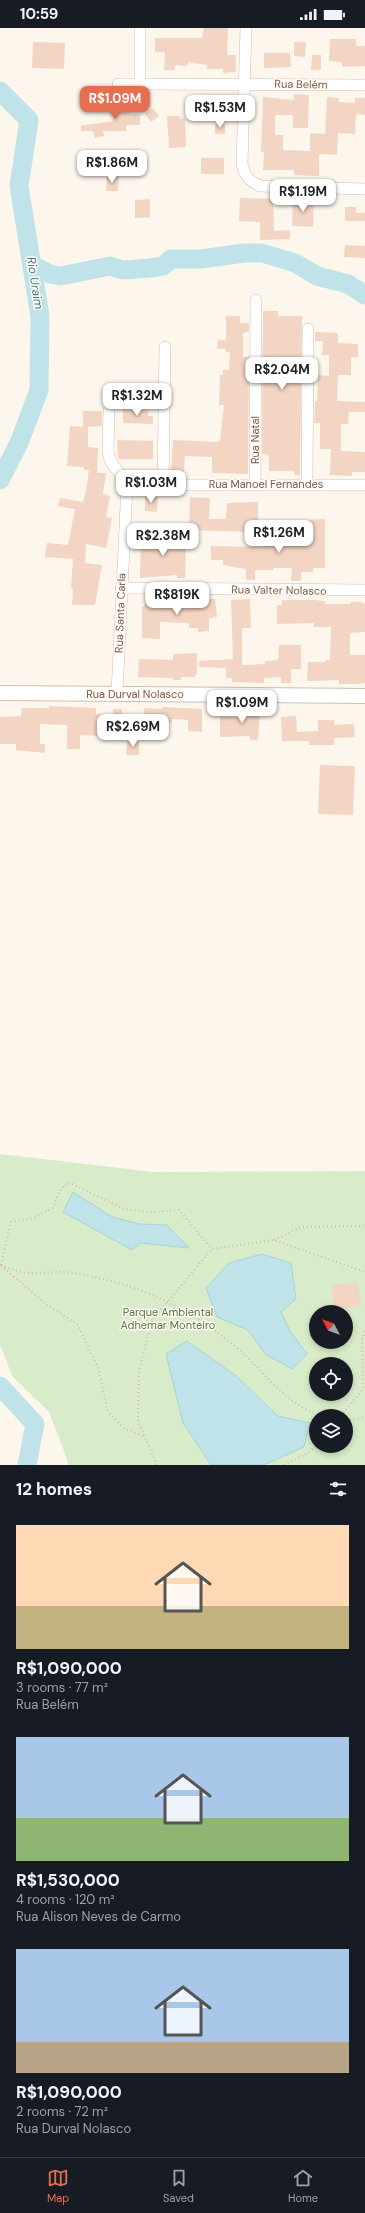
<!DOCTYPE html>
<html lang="en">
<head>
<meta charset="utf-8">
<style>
  :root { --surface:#171b24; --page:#242831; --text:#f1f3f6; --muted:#9ea1a6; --line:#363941; --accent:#e76f51 }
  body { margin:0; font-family:"DM Sans",sans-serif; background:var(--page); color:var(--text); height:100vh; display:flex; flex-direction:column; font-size:15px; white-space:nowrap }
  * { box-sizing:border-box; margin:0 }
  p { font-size:13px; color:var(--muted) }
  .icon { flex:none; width:22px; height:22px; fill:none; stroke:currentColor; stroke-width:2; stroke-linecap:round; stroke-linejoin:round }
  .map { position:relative; height:1437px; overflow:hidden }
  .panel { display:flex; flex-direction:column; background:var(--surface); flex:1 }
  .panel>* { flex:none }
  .needle { width:26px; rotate:311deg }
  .buttons { position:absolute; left:309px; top:1277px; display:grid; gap:8px }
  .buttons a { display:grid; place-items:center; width:44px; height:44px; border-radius:50%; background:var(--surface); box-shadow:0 2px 6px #0003; font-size:20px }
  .price { position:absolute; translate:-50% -34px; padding:0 9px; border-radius:8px; background:#fff; color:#222; font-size:13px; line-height:26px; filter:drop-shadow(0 1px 2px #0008) }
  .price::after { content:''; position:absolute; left:50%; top:24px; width:12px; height:9px; margin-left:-6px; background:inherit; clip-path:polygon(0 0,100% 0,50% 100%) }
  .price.active { background:var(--accent); color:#fff }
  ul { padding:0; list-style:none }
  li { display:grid; align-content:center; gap:8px; height:212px; padding:0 16px }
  li span { display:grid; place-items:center; height:124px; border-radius:0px; color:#555 }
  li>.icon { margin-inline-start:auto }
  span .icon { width:72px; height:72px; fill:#fffc; stroke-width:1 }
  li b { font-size:17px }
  h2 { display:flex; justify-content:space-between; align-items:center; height:48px; padding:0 16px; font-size:17px }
  .status { display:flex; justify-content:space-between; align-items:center; height:28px; padding:0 20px; background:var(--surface); direction:ltr }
  .status svg { height:11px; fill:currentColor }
  .tab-bar { display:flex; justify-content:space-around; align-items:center; height:56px; border-top:1px solid var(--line); background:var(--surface); font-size:11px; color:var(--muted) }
  .tab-bar a { display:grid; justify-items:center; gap:2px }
  .tab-bar .active { color:var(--accent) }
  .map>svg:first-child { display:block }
  .green { fill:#d8ecc9; fill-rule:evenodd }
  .water { fill:#bfe3e8; stroke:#a5d3da }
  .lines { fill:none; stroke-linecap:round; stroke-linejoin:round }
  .river { stroke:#bfe3e8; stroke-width:19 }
  .building { fill:#f3d5c3 }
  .minor-casing { stroke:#d1beb0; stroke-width:12 }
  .tertiary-casing { stroke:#d1beb0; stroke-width:16 }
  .path { stroke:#d9b8a5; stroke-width:2; stroke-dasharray:1 3; stroke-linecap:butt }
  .minor { stroke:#fff; stroke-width:11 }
  .tertiary { stroke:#fff; stroke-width:14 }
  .labels { text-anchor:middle; stroke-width:3; stroke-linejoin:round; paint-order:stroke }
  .street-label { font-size:11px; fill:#7a5c4d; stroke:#fffaf3 }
  .park-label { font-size:11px; fill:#537a41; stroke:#fffaf3 }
  .water-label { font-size:12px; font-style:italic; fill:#437c86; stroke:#fffaf3 }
</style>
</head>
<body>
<div class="status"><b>10:59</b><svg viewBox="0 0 49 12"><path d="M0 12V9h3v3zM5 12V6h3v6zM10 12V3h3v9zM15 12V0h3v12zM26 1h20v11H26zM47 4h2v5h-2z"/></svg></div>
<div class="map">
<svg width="365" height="1437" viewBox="0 0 365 1437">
  <rect width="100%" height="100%" fill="#fdf6ec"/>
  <path class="green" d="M0,1126L154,1144L365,1143V1437H68L66,1428L49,1384L12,1348L0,1316ZM316,1284H346V1314H316ZM316,1336H346V1366H316ZM316,1388H346V1418H316Z"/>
  <g class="water">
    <path d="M73,1164L112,1189L139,1196L167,1197L189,1220L141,1215L132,1222L63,1184Z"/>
    <path d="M262,1226L291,1235L296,1271L281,1284L290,1303L307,1326L292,1341L265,1326L248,1302L217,1289L206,1260L229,1235Z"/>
    <path d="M187,1313L235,1347L278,1388L310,1395L304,1419L264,1437H211L183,1395L166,1326Z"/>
  </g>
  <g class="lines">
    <g class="river">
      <path d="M0,63L29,92L19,158L40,288L39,362L19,415L0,452"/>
      <path d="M32,237L50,246L61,248L110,238L123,242L150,240L163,238L171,231H201L244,225H262L295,235L317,248L348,256L365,267"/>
      <path d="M0,1358L35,1396L27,1437"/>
    </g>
  </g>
  <g class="building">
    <path d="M204,0H228L227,27H236V44L223,45V41H207V37L188,34L187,38L175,37V42H164L165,24H155V10H202Z"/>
    <path d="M330,11H356V18H365V38L342,39V34L329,33Z"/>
    <path d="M33,14L65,15L64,41L32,40Z"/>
    <path d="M294,14H306L305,29L294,28Z"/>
    <path d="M264,25H290L291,39L264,40Z"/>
    <path d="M312,27H321V42H311Z"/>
    <path d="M294,66L309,67L308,100H293V87H275V107H283V122L310,123V105L325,106L327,69L339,70L338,74L355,75V70H365V87L356,86L355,106L338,105L337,127L319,126V148L294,147V142H263L264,124H261L263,69L294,72Z"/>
    <path d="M115,72H129V86H140V97H126V103H103L104,108L95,110L93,103H81V98L113,93Z"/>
    <path d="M153,80L159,88L151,94L145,86Z"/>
    <path d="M167,88H179L180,91L185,90L186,119L169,120Z"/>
    <path d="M225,96V106H215V97Z"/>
    <rect x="201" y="130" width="23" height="16"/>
    <path d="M107,148H119L118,163H106Z"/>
    <path d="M240,170L273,171L274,203L290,202V211L260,212V194L239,193Z"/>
    <path d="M150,171V189L135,190V172Z"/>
    <path d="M293,171L314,172L313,199L292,198Z"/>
    <path d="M345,179H356V185H365V193H345Z"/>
    <path d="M345,217L365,218V230L344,229Z"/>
    <path d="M263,283H278V288H302L300,447H294V443H269V427L262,426Z"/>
    <path d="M226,288H240V295H249V304L243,305V329H249L248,446L212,445V429L185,428L184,444H171L173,412L218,414L220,412L224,377H219L220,347H223V342H229L230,324H226V321H217L218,312H226Z"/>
    <path d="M315,304L338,305V315L358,316V329H351V347H338L337,373L365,374V384H349L348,396H341V423L365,424V444H352V448L330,447L331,421H320V395H314L315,373H317L318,347L329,348V327H322L323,313H315Z"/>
    <path d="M123,381L148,382V388H153V396L123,395Z"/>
    <path d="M83,383H102V398L88,399V419L98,420L97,445H106L103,466L110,468L106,489L112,490L106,520L86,516L85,535L102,537L95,577H72L73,561L71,560L73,531L45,529L47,515L68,517L75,481L58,478L60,470L83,474L86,463L89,442H84V439L67,438L70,398L83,399Z"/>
    <path d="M117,412L153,413V431H118Z"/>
    <path d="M145,469H158L157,484L145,483Z"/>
    <path d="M190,469L210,470L209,491H226L227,475L258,474V504L189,502Z"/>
    <path d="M325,491V540H313V544H301V553H291L292,540H273V542H255V552H246V541L223,537V532H211V518L262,519V515L304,517L303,492Z"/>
    <path d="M141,507H158V511L186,510L185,550H177V547L140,550Z"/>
    <path d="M145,571H161V577H188V572L215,571L217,589L209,590V603L198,604V600H189V595L160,594V611L142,610V578H145Z"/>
    <path d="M250,571L251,600H242V637L265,636V633L278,632L279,617H301V641H291V655H281V649L264,650V655L232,654V650H226V640L199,639V633L233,631L231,572Z"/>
    <path d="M282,572H312L325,573V576H351V574H360L365,576V604L350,605V627H365V655L360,656H339V652L307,653L308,634H326V632H330L331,599H314V595L277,596V577H282Z"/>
    <path d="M197,625V646H195V649H181V652H173V650L138,649L139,631L173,632V626Z"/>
    <path d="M49,678L96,680V686H113V681H122V689H126V709L80,707V721H67V697L40,696V716H45V725L16,722V716H0V689L21,688L22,680H49Z"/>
    <path d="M163,679L202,681V704L188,703V692L172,691V695L157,694L156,705H143L144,680L162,681Z"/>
    <path d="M237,680H260L258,712H250V708L220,709V689H236Z"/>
    <path d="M296,688L297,704L318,703V692H334V697L354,696L355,709L334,710V717H309V713H282L281,689Z"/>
    <path d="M127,713L139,714V727H126Z"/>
    <path d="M320,737L355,738L353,787L318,786Z"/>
    <path d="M358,1254L361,1279L334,1281L332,1257Z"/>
  </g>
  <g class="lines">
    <defs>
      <g id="minor">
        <path d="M140,0V55"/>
        <path d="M246,0L242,136C245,148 249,153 260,158L365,161"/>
        <path d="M118,56L365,57"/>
        <path d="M109,382L108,423L110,432L127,457H365"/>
        <path d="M163,456L165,319"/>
        <path d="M255,456L256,272"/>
        <path d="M307,456L308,301"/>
        <path d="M121,560L365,562"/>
        <path d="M117,666L127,457"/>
      </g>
      <path id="tertiary" d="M0,665L365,668"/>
    </defs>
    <use href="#minor" class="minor-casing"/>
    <use href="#tertiary" class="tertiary-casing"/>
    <g class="path">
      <path d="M274,1212L301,1199L365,1198"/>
      <path d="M1,1237C9,1240 20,1245 30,1245C42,1246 54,1243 66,1244C100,1249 136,1258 167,1274C195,1287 225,1308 247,1329C269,1351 291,1379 322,1388"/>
      <path d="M1,1237L11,1194L33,1190L53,1180L59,1164L68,1154L124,1181L150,1184L179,1182L212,1221"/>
      <path d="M1,1238L46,1276L78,1297L98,1339L108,1384L125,1401L144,1408"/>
      <path d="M341,1388L363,1361L362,1312L365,1301"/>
      <path d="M346,1392L365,1390"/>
      <path d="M157,1437L138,1393L139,1343L152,1292L212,1221L274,1212L365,1244"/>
      <path d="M284,1437L311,1423L316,1417"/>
    </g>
    <use href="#minor" class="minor"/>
    <use href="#tertiary" class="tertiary"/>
  </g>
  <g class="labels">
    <g class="street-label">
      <text transform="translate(301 56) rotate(1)" y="4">Rua Belém</text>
      <text transform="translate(255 412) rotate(-90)" y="4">Rua Natal</text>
      <text x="266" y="460">Rua Manoel Fernandes</text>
      <text transform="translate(279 562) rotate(1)" y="4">Rua Valter Nolasco</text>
      <text transform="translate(120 585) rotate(-88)" y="4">Rua Santa Carla</text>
      <text x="135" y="670">Rua Durval Nolasco</text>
    </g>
    <g class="park-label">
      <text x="168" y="1288">Parque Ambiental<tspan x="168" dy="13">Adhemar Monteiro</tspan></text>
    </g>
    <g class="water-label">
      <text transform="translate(35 255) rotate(81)" y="4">Rio Uraim</text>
    </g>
  </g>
</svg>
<div class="buttons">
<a><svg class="needle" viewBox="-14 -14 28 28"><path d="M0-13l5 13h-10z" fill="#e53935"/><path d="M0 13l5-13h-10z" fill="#9ea1a6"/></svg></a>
<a><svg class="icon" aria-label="locate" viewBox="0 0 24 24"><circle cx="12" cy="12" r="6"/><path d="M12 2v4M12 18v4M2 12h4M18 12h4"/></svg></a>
<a><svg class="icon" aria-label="layers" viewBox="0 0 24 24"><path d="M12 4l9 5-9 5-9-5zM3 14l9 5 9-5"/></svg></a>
</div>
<b class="price active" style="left:115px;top:92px">R$1.09M</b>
<b class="price" style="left:220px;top:101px">R$1.53M</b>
<b class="price" style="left:112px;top:156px">R$1.86M</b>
<b class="price" style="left:303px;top:185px">R$1.19M</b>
<b class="price" style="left:282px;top:363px">R$2.04M</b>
<b class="price" style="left:137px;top:389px">R$1.32M</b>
<b class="price" style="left:151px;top:476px">R$1.03M</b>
<b class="price" style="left:279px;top:526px">R$1.26M</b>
<b class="price" style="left:163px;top:529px">R$2.38M</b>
<b class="price" style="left:177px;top:588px">R$819K</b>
<b class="price" style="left:242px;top:696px">R$1.09M</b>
<b class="price" style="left:133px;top:720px">R$2.69M</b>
</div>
<section class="panel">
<h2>12 homes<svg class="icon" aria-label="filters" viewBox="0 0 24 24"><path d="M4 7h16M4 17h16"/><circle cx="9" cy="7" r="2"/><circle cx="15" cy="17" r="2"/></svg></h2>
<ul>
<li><span style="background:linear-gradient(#ffd9b3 65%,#c2b280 0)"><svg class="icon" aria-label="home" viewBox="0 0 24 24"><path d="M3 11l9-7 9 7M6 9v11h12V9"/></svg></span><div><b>R$1,090,000</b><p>3 rooms · 77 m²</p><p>Rua Belém</p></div></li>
<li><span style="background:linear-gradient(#a9c7e8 65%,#8fb573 0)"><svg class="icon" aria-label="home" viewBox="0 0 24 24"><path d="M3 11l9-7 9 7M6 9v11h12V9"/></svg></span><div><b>R$1,530,000</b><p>4 rooms · 120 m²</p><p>Rua Alison Neves de Carmo</p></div></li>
<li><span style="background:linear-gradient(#a9c7e8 75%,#b9a48a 0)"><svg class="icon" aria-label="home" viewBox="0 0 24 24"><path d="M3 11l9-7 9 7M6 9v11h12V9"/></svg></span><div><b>R$1,090,000</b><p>2 rooms · 72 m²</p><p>Rua Durval Nolasco</p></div></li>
</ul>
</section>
<nav class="tab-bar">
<a class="active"><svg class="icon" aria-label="map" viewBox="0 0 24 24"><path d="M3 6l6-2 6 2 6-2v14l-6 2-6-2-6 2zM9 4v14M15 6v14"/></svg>Map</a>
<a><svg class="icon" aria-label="saved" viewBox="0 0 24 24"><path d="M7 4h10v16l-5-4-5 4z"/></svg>Saved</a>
<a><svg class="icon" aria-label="home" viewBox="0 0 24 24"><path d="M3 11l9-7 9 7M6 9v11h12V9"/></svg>Home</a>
</nav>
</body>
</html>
